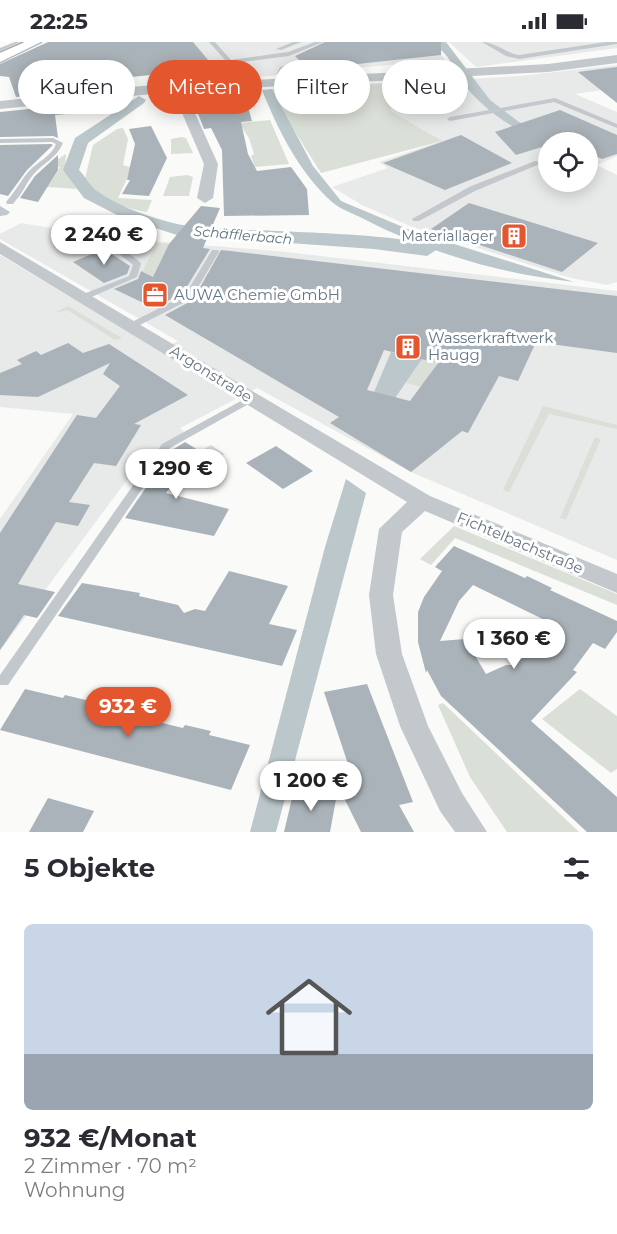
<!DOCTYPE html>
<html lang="de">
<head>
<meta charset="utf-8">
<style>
  :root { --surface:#fff; --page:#f7f7f7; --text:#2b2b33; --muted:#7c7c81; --accent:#e4572e }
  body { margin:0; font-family:Montserrat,sans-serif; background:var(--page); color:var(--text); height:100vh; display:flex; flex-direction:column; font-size:22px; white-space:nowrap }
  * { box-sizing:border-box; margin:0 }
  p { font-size:20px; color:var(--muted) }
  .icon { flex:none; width:33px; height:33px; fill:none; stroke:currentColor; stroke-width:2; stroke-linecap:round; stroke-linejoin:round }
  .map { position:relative; height:790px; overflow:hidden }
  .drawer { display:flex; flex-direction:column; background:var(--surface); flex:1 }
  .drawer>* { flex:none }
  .hud { position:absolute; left:18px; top:18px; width:582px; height:54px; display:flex; gap:12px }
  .controls { position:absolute; left:538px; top:90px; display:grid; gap:12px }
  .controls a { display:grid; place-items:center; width:60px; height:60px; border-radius:50%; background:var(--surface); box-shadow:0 3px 15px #0003; font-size:30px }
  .price { position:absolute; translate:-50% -51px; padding:0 14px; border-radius:21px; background:#fff; color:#222; font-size:20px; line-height:39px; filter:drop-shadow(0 2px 3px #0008) }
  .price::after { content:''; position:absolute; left:50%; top:36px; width:18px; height:14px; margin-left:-9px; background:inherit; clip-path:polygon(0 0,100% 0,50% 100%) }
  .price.on { background:var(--accent); color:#fff }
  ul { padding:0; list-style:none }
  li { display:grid; align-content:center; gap:12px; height:318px; padding:0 24px }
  li span { display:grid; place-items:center; height:186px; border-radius:9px; color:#555 }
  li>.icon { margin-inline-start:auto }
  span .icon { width:108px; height:108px; fill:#fffc; stroke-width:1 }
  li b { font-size:26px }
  h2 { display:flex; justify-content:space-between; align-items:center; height:72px; padding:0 24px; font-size:26px }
  .chip { padding:0 21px; border-radius:27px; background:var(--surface); box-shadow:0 3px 15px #0003; font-size:21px; line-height:54px }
  .chip.on { background:var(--accent); color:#fff }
  .status { display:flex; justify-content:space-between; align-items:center; height:42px; padding:0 30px; background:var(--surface); direction:ltr }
  .status svg { height:16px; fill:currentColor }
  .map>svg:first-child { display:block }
  .built { fill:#e8e9e9; fill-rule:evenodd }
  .green { fill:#dadfd7 }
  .water { fill:#bbc7cb }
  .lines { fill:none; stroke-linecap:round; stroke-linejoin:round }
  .canal { fill:#bbc7cb; fill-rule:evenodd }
  .building { fill:#aab3b9; fill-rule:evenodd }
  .secondary-casing { stroke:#b3babf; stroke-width:3 }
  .lane { fill:#c3c8cc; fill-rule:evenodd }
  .street { fill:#c3c8cc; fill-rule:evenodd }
  .secondary { fill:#fff; fill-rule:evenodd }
  .tram { stroke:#a2aab0; stroke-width:1.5 }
  .labels { text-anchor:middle; stroke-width:6; stroke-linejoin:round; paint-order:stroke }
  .far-water-label { font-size:14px; font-style:italic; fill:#60757c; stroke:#fff }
  .far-poi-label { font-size:14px; fill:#657683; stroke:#fff; text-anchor:end }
  .poi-label { font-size:15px; fill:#657683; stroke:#fff; text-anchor:start }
  .street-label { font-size:15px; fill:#657683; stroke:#fff }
</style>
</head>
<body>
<div class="status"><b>22:25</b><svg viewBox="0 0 49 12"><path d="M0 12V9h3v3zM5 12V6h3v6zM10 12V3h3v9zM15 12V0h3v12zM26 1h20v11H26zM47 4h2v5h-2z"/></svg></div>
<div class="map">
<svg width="617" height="790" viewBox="0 0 617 790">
  <rect width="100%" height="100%" fill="#fafaf8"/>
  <g class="built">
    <path d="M132,0H432L445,18L256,35L156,40Z"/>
    <path d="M449,0H617V6L476,25Z"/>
    <path d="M617,23V46L575,52L617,70V114L597,123L617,133V240L607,243L571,236L410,184L362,163L332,145L388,126L379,120L441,99L391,69L390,62L413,55L405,41L520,34ZM549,100H588V140H549Z"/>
    <path d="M21,181L115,196L287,210L617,249V518L411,430L257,346L180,386L187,392L138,423L0,609V477L73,372L0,365V213L160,308L178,299L0,197V192Z"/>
  </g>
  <g class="green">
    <path d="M404,40L413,55L391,62V69L442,99L321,131L292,85L272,47Z"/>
    <path d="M270,78L289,122L255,125L251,114L254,112L249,96L239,81Z"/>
    <path d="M123,86L128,97L123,123L132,126L118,156L152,158L147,170C122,166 99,158 85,137L93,103L117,87Z"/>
    <path d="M182,95L186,96L193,111L171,112V97Z"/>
    <path d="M66,112L65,126L77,147L34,144L49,143L60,125L47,124Z"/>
    <path d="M187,133L193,135L189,154H163L170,135Z"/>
    <path d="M157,201L169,202L154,237L139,236Z"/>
    <path d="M68,264L122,296L115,298L67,268L54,271Z"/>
    <path d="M443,311L422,345L406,341L422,317Z"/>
    <path d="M543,364L617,383V387L549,372L509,450L503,448Z"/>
    <path d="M595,395L601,397L566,477L560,476Z"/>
    <path d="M211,403L224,412L205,442L177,436L190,416Z"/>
    <path d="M454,484L617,552V563L455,496L431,523L420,517Z"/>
    <path d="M580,647L617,674V727L611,731L542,677Z"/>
    <path d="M443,661L579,790H507L470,735L438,663Z"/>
  </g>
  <g class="water">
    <path d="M430,0H446L490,58L519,80L564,100C526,100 484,69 462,40C455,30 450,15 441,8C438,5 434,3 430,0Z"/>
    <path d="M272,47L313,124L341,159L410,188L574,240C501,232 430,211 364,177C354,172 340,167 332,160C299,130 278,88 262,48Z"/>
    <path d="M391,310L422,317L393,359L372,355Z"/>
    <path d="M346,437L366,451L276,790H250L325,505Z"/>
  </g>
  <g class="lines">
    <path class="canal" d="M139,54L146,58L144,61L88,101L79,128C85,134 90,144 97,149C119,165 152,176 177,182C215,191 423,188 436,208L427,214L374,207L177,193L121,175L84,156L63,128L75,96Z"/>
  </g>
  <g class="building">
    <path d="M48,0H193L224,37L192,39L190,29L131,35L134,42L16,55L9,35L0,34V22Z"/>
    <path d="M325,0H441V13L311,27L309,18H299L295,14Z"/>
    <path d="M617,25V61L578,30L601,27Z"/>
    <path d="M233,49L244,51L252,79L241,80L248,112L257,129L291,125L307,147L309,173L224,174L222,108L211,86L204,87L197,69L230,66L232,62L228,59L196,61L194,51Z"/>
    <path d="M126,57L112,68L55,73L58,96L53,94L0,95V70Z"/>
    <path d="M560,68L617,93V112L602,117L588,111V100L561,99L516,113L495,90Z"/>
    <path d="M151,84L167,116L149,154L122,152L130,138H127L135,102L129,87Z"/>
    <path d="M461,93L512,121L445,148L383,121Z"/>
    <path d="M0,103L51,102L53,103L27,128L8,154L0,152Z"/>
    <path d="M58,113V128L38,160L20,156L35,134Z"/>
    <path d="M469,161L598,201L562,230L431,187Z"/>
    <path d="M201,164L220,166L203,206L210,207L183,251L154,266L114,247L138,237L141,229L153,235L169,202Z"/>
    <path d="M221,208L617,254V311L536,300L518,339L499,334L468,391L462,389L411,430L330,381L339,375L165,273L193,258ZM384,308L438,321L410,359L367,348Z"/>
    <path d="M99,209L105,213L110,211L130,224L127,232L104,241L73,220Z"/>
    <path d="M68,301L83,311L109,302L188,353L134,382L141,383L116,424L94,421L69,460L90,463L78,484L56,480L18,542L55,550L37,576L24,573L0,608V491L77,373L96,376L120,344L103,332L110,321L38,355L0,353V331L22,322L17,318L36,309L41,313Z"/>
    <path d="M185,400L198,408L188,418L166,451L229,467L214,494L125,476L172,408Z"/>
    <path d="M276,404L313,429L283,447L246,421Z"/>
    <path d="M454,504L525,536L527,534L552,546L550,548L617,579V590L605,607L593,601L573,628L577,630L531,679L617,755V790H587L441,654L427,628L426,631L418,600V570L424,555L442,529L435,525ZM473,543L516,564L557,584L530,600L531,608L515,623H506L486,632L465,597L440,599L459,559Z"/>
    <path d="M229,529L288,544L269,582L297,588L282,624L58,574L82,541L140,551L139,554L178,563L184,571L195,567L205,569Z"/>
    <path d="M367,642L413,760L399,763L414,790H361L342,752L356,754L346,723L348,722L324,650Z"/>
    <path d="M25,647L63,656L65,653L90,659L88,663L183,686L185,683L211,689L209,693L250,703L231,748L0,688Z"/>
    <path d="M294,748L337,752L330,790H284Z"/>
    <path d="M48,756L94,769L83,790H29Z"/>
  </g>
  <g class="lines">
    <defs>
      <path id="secondary" d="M20,0H41L0,20V9Z"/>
    </defs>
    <use href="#secondary" class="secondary-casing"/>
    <g class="lane">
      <path d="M15,0H23L0,10V6Z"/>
      <path d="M209,0H215L231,18L288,10L315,0H323L289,14L234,21L236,27L229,31L226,29L230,26V23L226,21V19Z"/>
      <path d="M293,0H301L281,8L276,7Z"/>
      <path d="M482,0C495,0 506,11 519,13L606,0H617V2L519,17L506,14Z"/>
      <path d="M306,19L308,20V22L284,27L283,31L288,41L283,42L277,31L280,25Z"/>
      <path d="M555,56L617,82V86L554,60L450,79L447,77L450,75Z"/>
      <path d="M228,61L230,62V64L186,68L183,66L186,64Z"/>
      <path d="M53,96L63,101C57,116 43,121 33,133C26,141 23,151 16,158L13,162H7L6,160C15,150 21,138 29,129C38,119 51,115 56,102L52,100L0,101V97Z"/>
      <path d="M535,119L542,121L475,149L419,179H413L412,177L469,145Z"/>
      <path d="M100,202L119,204L140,220L141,222L137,235L87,257H81V253L129,234L133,223L114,208L100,206Z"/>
      <path d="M212,208H218L219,210L191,257L136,285H130L128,283L130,281L185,253Z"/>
      <path d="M250,354L255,357L254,359L170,406L8,643H0V633L162,402Z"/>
    </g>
    <g class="street">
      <path d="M617,13V21L548,30L185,49L218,122L213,156L205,161L197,156L204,122L173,50L0,67V59L141,44L548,22Z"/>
      <path d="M0,164L10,170L7,173L0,174Z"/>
      <path d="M0,200L430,454L617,532V551L425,469L402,490L393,553L402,612L428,684L462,751L487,790H455L440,769L400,684L376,612L369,553L379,487L407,460L0,212Z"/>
    </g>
    <use href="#secondary" class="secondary"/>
    <path class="tram" d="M0,10L23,0"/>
  </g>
  <defs>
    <symbol id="building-square" viewBox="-11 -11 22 22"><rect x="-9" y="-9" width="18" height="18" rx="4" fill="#e4572e" stroke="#fff"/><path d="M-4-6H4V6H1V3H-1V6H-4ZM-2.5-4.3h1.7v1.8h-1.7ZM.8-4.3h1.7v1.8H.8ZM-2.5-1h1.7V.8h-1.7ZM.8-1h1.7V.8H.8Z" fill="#fff"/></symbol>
    <symbol id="office-square" viewBox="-11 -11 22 22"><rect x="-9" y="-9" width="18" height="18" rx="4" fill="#e4572e" stroke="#fff"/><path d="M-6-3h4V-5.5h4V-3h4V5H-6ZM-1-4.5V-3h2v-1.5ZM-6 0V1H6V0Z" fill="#fff"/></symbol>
  </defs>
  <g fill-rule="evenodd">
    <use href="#building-square" x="499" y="179" width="30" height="30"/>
    <use href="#office-square" x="140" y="238" width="30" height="30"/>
    <use href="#building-square" x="393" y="290" width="30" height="30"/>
  </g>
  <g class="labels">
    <g class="far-water-label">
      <text transform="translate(243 193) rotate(5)" y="5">Schäfflerbach</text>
    </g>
    <g class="far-poi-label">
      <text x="494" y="199">Materiallager</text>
    </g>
    <g class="poi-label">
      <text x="174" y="258">AUWA Chemie GmbH</text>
      <text x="428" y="301">Wasserkraftwerk<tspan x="428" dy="17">Haugg</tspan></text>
    </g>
    <g class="street-label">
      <text transform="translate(211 332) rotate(32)" y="5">Argonstraße</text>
      <text transform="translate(520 501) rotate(23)" y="5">Fichtelbachstraße</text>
    </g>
  </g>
</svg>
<div class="controls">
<a><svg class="icon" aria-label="locate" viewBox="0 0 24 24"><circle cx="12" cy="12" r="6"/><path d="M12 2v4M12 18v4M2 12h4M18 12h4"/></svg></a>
</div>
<b class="price" style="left:104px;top:224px">2 240 €</b>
<b class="price" style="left:176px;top:458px">1 290 €</b>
<b class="price" style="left:514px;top:628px">1 360 €</b>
<b class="price on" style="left:128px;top:696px">932 €</b>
<b class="price" style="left:311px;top:770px">1 200 €</b>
<div class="hud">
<a class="chip">Kaufen</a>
<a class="chip on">Mieten</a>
<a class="chip">Filter</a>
<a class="chip">Neu</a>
</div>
</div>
<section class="drawer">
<h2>5 Objekte<svg class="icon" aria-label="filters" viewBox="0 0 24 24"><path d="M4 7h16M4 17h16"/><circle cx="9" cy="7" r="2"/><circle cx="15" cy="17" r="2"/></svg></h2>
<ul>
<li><span style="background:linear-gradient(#c9d6e8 70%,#9aa5b1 0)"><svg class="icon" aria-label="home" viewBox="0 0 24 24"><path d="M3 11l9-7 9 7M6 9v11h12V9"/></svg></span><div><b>932 €/Monat</b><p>2 Zimmer · 70 m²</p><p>Wohnung</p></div></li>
</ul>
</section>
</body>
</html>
